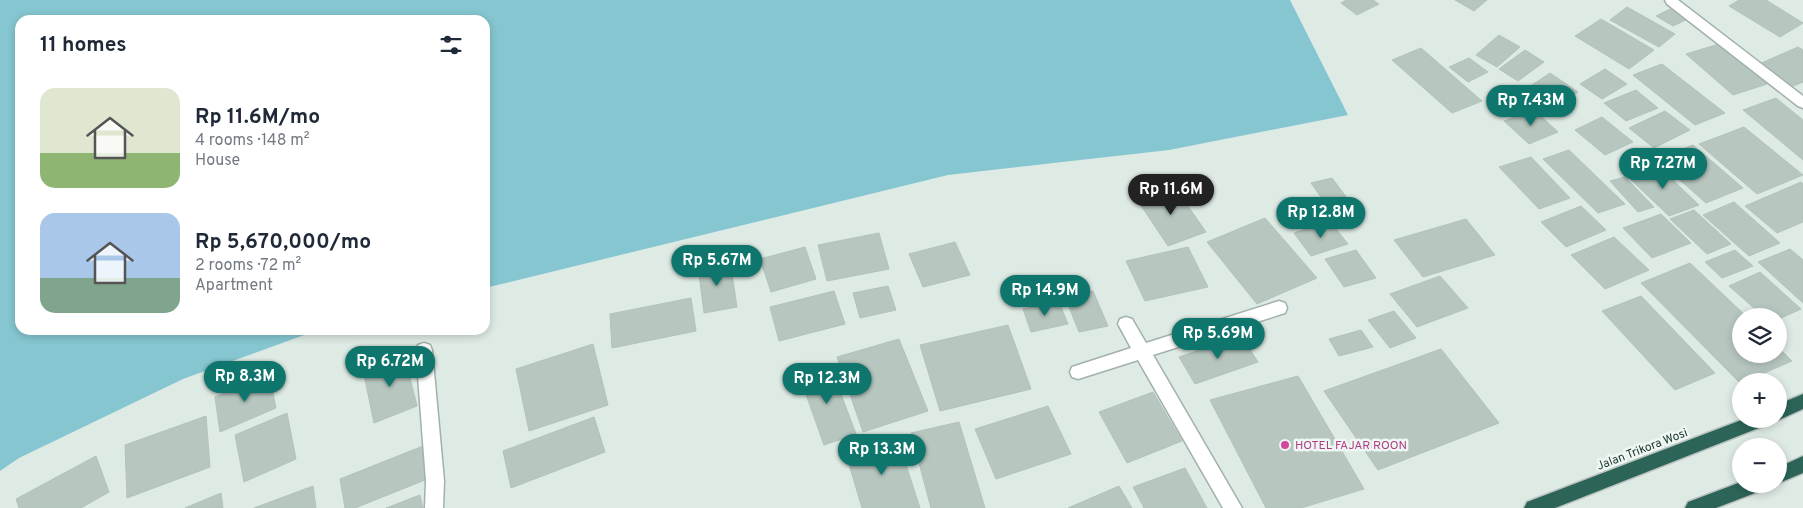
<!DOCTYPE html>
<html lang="en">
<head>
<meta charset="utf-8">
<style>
  :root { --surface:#fff; --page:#f6f6f7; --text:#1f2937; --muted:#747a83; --accent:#0f766e }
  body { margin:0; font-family:Overpass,sans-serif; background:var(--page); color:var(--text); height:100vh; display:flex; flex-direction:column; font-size:19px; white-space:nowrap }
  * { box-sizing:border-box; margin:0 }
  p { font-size:16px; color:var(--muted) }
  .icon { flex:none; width:28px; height:28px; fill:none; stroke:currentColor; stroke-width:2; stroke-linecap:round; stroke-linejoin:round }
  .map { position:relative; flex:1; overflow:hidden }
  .panel { position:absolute; left:15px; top:15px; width:475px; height:320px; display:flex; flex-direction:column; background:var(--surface); border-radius:15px; box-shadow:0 2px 8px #0003 }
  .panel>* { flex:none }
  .fabs { position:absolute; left:1732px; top:308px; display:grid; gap:10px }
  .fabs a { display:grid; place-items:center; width:55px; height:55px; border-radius:50%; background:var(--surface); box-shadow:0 2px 8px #0003; font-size:25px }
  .price { position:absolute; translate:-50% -42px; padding:0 11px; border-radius:18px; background:var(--accent); color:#fff; font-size:16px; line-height:32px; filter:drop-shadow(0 1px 2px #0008) }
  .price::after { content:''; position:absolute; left:50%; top:30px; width:15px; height:11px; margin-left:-8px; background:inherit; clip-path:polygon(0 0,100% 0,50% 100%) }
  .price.current { background:#222; color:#fff }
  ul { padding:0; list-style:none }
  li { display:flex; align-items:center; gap:15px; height:125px; padding:0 25px }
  li span { display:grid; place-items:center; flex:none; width:140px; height:100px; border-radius:15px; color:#555 }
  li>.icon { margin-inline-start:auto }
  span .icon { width:60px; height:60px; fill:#fffc; stroke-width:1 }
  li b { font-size:21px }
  h2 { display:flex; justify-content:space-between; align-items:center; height:60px; padding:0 25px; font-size:21px }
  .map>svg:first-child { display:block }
  .water { fill:#85c6d0 }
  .building { fill:#b7c7c0; stroke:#b1c3bb }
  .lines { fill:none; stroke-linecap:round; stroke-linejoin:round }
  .minor-casing { stroke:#a1b1ab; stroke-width:3 }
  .highway-casing { stroke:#bcc4c2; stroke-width:3 }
  .minor { fill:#fff; fill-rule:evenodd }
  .highway { fill:#2c6558; fill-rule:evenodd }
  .hotel-dot { fill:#d1479c; stroke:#eef7f2; stroke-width:2 }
  .labels { text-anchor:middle; stroke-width:5; stroke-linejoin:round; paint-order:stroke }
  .hotel-label { font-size:12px; fill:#b23c85; stroke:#eef7f2; text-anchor:start }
  .street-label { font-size:12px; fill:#203932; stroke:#eef7f2 }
</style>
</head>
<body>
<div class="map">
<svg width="1803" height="508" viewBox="0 0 1803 508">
  <rect width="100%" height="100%" fill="#deeae4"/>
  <path class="water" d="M0,0H1290L1348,115L1169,150L948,175L485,288V20H20V330H318L183,379L19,458L0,471Z"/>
  <g class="building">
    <path d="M1346,0H1373L1379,4L1357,15L1341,3Z"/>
    <path d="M1455,0H1487L1474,11Z"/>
    <path d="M1739,0H1766L1803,23L1780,37L1729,6Z"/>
    <path d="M1627,7L1675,34L1659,47L1610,20Z"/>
    <path d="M1672,8L1690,18L1673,26L1656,16Z"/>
    <path d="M1601,19L1654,50L1629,69L1575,36Z"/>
    <path d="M1499,35L1520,47L1497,67L1476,55Z"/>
    <path d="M1719,44L1767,84L1733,95L1686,54Z"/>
    <path d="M1798,47L1803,50V82L1791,87L1759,64Z"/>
    <path d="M1421,48L1482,101L1452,113L1392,60Z"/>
    <path d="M1525,50L1544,62L1518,81L1499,69Z"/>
    <path d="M1469,58L1488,72L1468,82L1449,67Z"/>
    <path d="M1662,64L1725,113L1695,125L1633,75Z"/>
    <path d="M1605,69L1627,84L1602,99L1580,84Z"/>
    <path d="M1550,73L1578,92L1559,104L1532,85Z"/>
    <path d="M1636,90L1658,108L1626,121L1604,103Z"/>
    <path d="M1776,98L1803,120V160L1743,110Z"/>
    <path d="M1534,110L1558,132L1529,144L1504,121Z"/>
    <path d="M1665,111L1690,130L1654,148L1629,128Z"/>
    <path d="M1602,117L1633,142L1605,155L1575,130Z"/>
    <path d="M1744,127L1803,175L1757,194L1699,144Z"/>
    <path d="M1693,145L1743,188L1706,203L1656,159Z"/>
    <path d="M1569,150L1625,204L1598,213L1543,159Z"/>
    <path d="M1531,157L1570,198L1539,209L1499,167Z"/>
    <path d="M1657,165L1699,205L1669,216L1627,176Z"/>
    <path d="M1625,177L1654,207L1638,212L1610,181Z"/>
    <path d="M1332,178L1350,202L1328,207L1311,183Z"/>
    <path d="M1801,182L1803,184V222L1777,233L1745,206Z"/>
    <path d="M1174,186L1206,232L1168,246L1136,198Z"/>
    <path d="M1734,202L1780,243L1749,256L1703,215Z"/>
    <path d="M1581,206L1606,230L1566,247L1541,222Z"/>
    <path d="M1694,210L1731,244L1707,254L1670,219Z"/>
    <path d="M1661,214L1691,243L1652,258L1623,228Z"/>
    <path d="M1265,218L1317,278L1257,304L1207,242Z"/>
    <path d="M1466,219L1495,255L1423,277L1394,240Z"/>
    <path d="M1330,221L1348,244L1311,256L1294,233Z"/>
    <path d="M879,233L889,269L827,281L818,245Z"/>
    <path d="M1614,237L1649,270L1605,289L1571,255Z"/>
    <path d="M955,242L970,275L923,287L909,254Z"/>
    <path d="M805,247L816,279L771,292L760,259Z"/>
    <path d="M1188,247L1208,287L1145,301L1126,261Z"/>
    <path d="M1790,249L1803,260V303L1758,262Z"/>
    <path d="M1356,250L1376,278L1344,287L1325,259Z"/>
    <path d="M1735,250L1753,266L1722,278L1705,262Z"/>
    <path d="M730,260L737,307L704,313L698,266Z"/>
    <path d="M1690,263L1746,316H1741V354H1779V348L1792,361L1746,381H1741V384L1641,283Z"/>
    <path d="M1760,272L1801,309L1779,319V316H1763L1729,286Z"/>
    <path d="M1440,276L1468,308L1417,327L1390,294Z"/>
    <path d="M888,286L896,310L860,318L853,293Z"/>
    <path d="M834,291L845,324L779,341L770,307Z"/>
    <path d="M1093,291L1108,326L1079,332L1065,297Z"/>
    <path d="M1641,296L1715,373L1675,390L1602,311Z"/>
    <path d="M691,298L696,331L612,348L610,314Z"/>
    <path d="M1059,302L1068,324L1031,332L1023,309Z"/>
    <path d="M1394,311L1416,338L1390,348L1368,320Z"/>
    <path d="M1008,325L1031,389L940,411L920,345Z"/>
    <path d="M1361,330L1373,347L1339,356L1329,339Z"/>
    <path d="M1241,336L1258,362L1195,384L1179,357Z"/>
    <path d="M899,339L928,411L863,432L837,357Z"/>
    <path d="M593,344L608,405L529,431L516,369Z"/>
    <path d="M1441,349L1499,423L1378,470L1324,391Z"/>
    <path d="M404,354L417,406L374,423L363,370Z"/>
    <path d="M830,365L856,434L824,445L799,375Z"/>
    <path d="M269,375L276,408L220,432L215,397Z"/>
    <path d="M1298,376L1364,489L1301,508H1266L1210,400Z"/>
    <path d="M1153,392L1182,441L1127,463L1099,412Z"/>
    <path d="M1048,406L1071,454L996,479L975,429Z"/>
    <path d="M287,413L296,459L244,482L235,435Z"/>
    <path d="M206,416L210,467L127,498L125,445Z"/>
    <path d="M594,417L605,452L511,488L503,451Z"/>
    <path d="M959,422L985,508H931L911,433Z"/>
    <path d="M897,437L920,508H862L845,451Z"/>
    <path d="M423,446L430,478L355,508H345L340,479Z"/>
    <path d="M96,456L109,492L81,508H19L16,499Z"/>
    <path d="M1185,468L1207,508H1144L1133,487Z"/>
    <path d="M313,486L316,508H254Z"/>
    <path d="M1119,486L1132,508H1068Z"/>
    <path d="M221,493L223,508H185Z"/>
    <path d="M420,495L423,508H386Z"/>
  </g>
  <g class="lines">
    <defs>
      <g id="minor">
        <path d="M1665,0H1678L1803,96V108L1798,106L1667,4Z"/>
        <path d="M1279,301L1285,303L1287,308L1285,313L1153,355L1242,508H1223L1138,360L1078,379L1072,377L1070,372L1072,367L1131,348L1118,324L1120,319L1126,317L1132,319L1146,343Z"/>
        <path d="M424,343L430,345L432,350L444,481L443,508H425L426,481L416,350L418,345Z"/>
      </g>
      <g id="highway">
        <path d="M1803,394V409L1779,420L1777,419H1779V404Z"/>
        <path d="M1744,419H1771L1769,424L1555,508H1524L1527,502Z"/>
        <path d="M1803,456V473L1779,483V467Z"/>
        <path d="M1741,482V484H1766L1763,490L1716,508H1685L1688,502Z"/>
      </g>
    </defs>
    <use href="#minor" class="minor-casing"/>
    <use href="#highway" class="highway-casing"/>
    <use href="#minor" class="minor"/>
    <use href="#highway" class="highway"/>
  </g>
  <circle class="hotel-dot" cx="1285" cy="445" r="5"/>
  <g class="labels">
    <g class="hotel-label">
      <text x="1295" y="449">HOTEL FAJAR ROON</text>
    </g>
    <g class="street-label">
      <text transform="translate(1642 449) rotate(-21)" y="4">Jalan Trikora Wosi</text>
    </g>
  </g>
</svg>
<div class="fabs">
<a><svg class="icon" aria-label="layers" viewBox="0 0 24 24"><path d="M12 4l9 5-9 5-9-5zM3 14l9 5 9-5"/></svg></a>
<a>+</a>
<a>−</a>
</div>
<b class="price" style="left:1531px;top:127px">Rp 7.43M</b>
<b class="price" style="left:1663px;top:190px">Rp 7.27M</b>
<b class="price current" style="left:1171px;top:216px">Rp 11.6M</b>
<b class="price" style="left:1321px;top:239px">Rp 12.8M</b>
<b class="price" style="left:717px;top:287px">Rp 5.67M</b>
<b class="price" style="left:1045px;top:317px">Rp 14.9M</b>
<b class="price" style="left:1218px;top:360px">Rp 5.69M</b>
<b class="price" style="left:390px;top:388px">Rp 6.72M</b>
<b class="price" style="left:245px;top:403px">Rp 8.3M</b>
<b class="price" style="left:827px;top:405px">Rp 12.3M</b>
<b class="price" style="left:882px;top:476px">Rp 13.3M</b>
<section class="panel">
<h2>11 homes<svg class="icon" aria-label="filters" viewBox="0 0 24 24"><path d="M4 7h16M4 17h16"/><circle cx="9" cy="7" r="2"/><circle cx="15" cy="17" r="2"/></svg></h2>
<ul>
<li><span style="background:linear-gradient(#dfe7d0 65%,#8fb573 0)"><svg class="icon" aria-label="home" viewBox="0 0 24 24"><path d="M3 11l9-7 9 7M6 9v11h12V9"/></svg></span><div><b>Rp 11.6M/mo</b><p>4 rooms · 148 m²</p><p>House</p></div></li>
<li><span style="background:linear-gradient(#a9c7e8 65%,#7fa58c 0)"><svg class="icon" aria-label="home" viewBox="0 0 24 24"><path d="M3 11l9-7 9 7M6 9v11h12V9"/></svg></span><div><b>Rp 5,670,000/mo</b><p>2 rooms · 72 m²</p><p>Apartment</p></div></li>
</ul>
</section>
</div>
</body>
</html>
